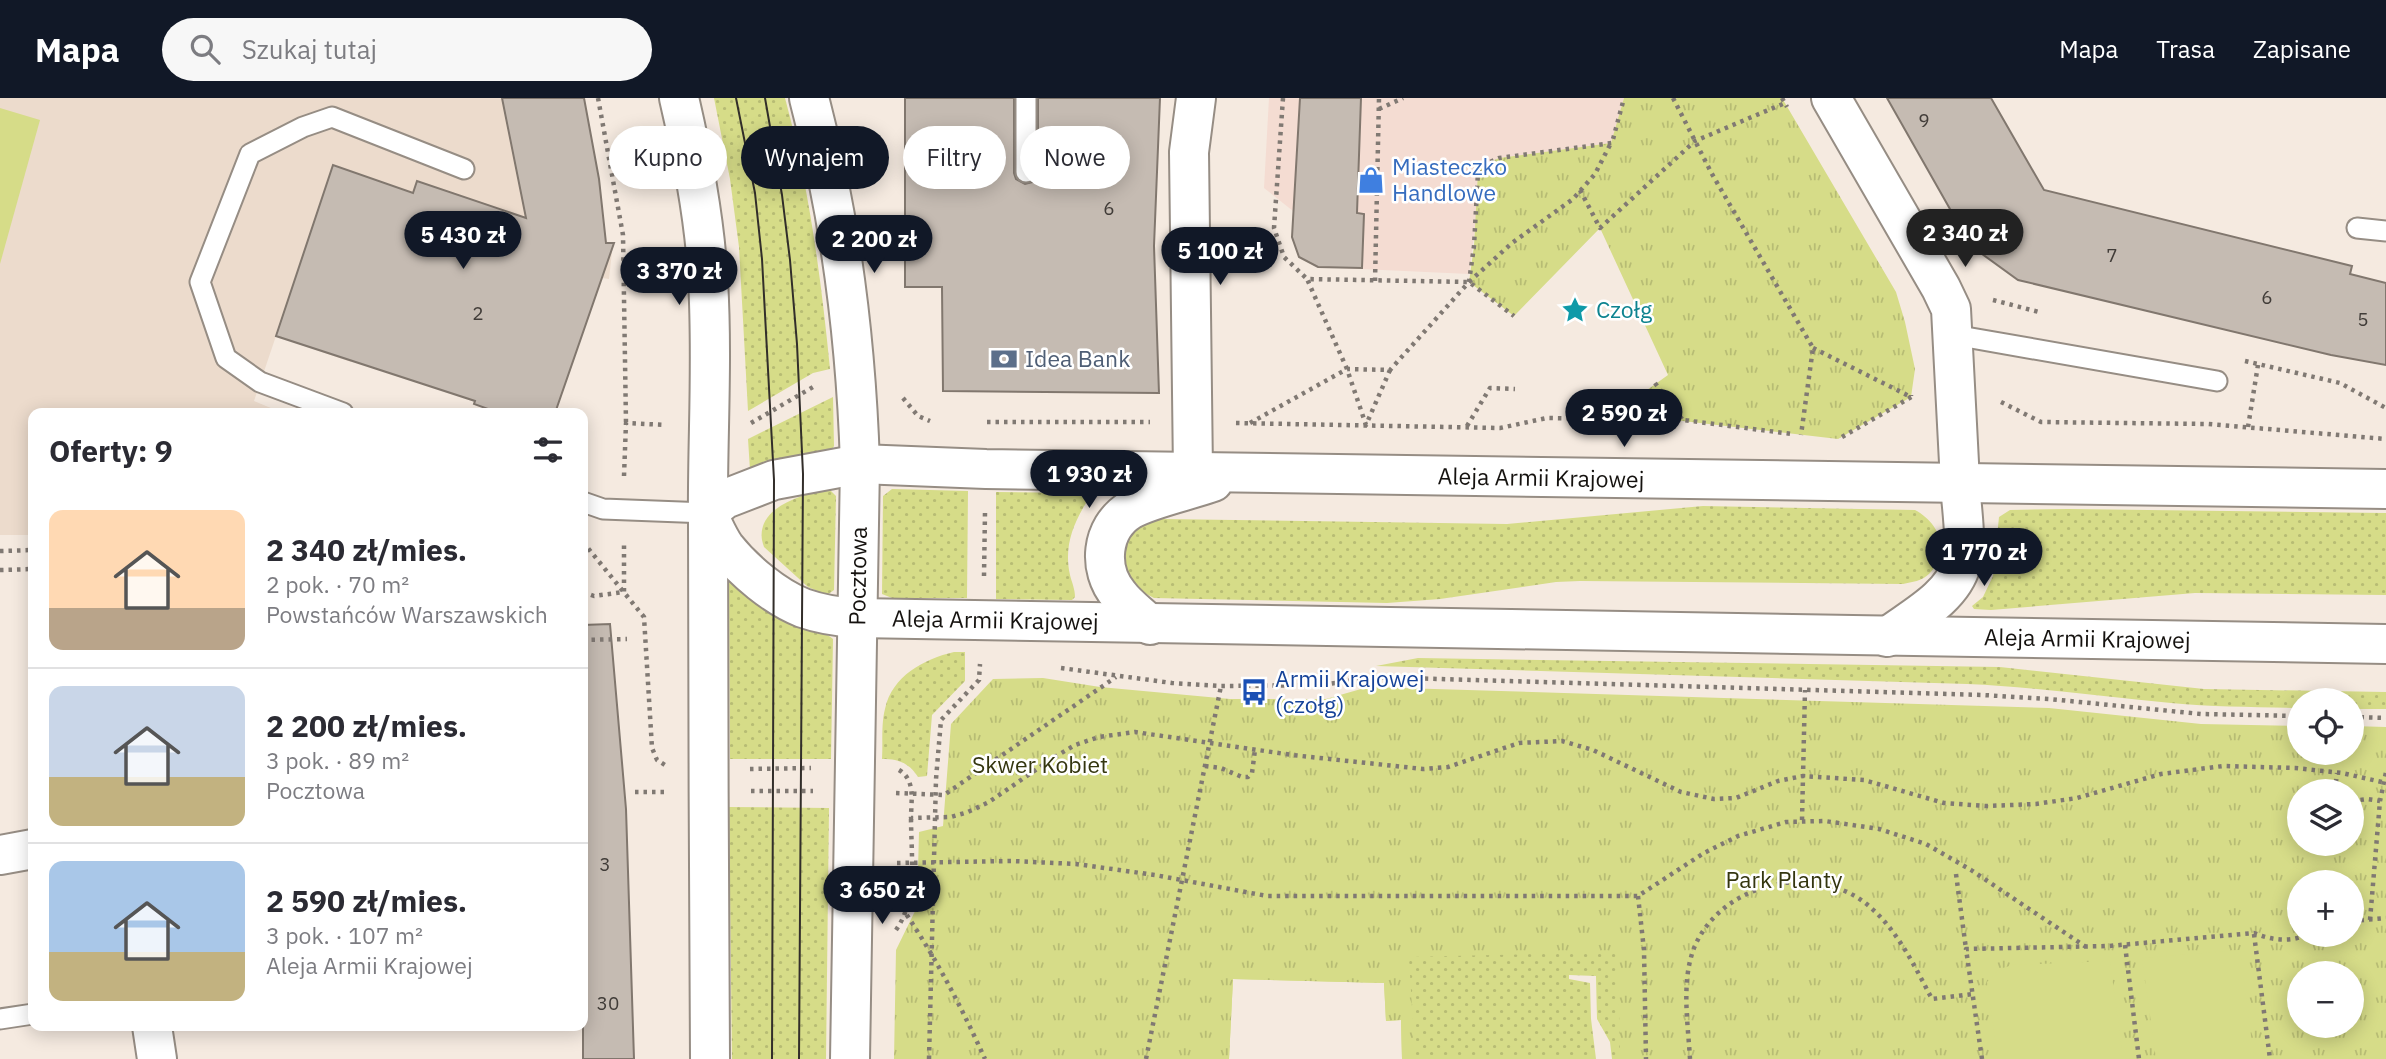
<!DOCTYPE html>
<html lang="pl">
<head>
<meta charset="utf-8">
<style>
  :root { --surface:#fff; --page:#f7f7f7; --text:#2b2b33; --muted:#7c7c81; --line:#e1e1e2; --accent:#111827 }
  body { margin:0; font-family:"IBM Plex Sans",sans-serif; background:var(--page); color:var(--text); height:100vh; display:flex; flex-direction:column; font-size:26px; white-space:nowrap }
  * { box-sizing:border-box; margin:0 }
  p { font-size:23px; color:var(--muted) }
  .icon { flex:none; width:38px; height:38px; fill:none; stroke:currentColor; stroke-width:2; stroke-linecap:round; stroke-linejoin:round }
  .map { position:relative; flex:1; overflow:hidden }
  .sheet { position:absolute; left:28px; top:310px; width:560px; height:623px; display:flex; flex-direction:column; background:var(--surface); border-radius:14px; box-shadow:0 4px 18px #0003 }
  .sheet>* { flex:none }
  .hud { position:absolute; left:609px; top:28px; width:665px; height:63px; display:flex; gap:14px }
  .fabs { position:absolute; left:2287px; top:590px; display:grid; gap:14px }
  .fabs a { display:grid; place-items:center; width:77px; height:77px; border-radius:50%; background:var(--surface); box-shadow:0 4px 18px #0003; font-size:35px }
  .price { position:absolute; translate:-50% -60px; padding:0 16px; border-radius:24px; background:var(--accent); color:#fff; font-size:23px; line-height:46px; filter:drop-shadow(0 2px 4px #0008) }
  .price::after { content:''; position:absolute; left:50%; top:42px; width:21px; height:16px; margin-left:-10px; background:inherit; clip-path:polygon(0 0,100% 0,50% 100%) }
  .price.active { background:#222; color:#fff }
  ul { padding:0; list-style:none }
  li { display:flex; align-items:center; gap:21px; height:175px; padding:0 21px }
  li+li { border-top:2px solid var(--line) }
  li span { display:grid; place-items:center; flex:none; width:196px; height:140px; border-radius:14px; color:#555 }
  li>.icon { margin-inline-start:auto }
  span .icon { width:84px; height:84px; fill:#fffc; stroke-width:1 }
  li b { font-size:30px }
  h2 { display:flex; justify-content:space-between; align-items:center; height:84px; padding:0 21px; font-size:30px }
  .pill { padding:0 24px; border-radius:32px; background:var(--surface); box-shadow:0 4px 18px #0003; font-size:24px; line-height:63px }
  .pill.active { background:var(--accent); color:#fff }
  header { display:flex; align-items:center; gap:42px; box-sizing:border-box; height:98px; padding:0 35px; background:var(--accent); color:#fff }
  header strong { font-size:33px }
  nav { display:flex; gap:38px; margin-inline-start:auto; font-size:24px }
  .search { width:490px; height:63px; background:var(--page); display:flex; align-items:center; gap:18px; box-sizing:border-box; padding:0 24px; border-radius:38px; color:var(--muted); font-size:26px }
  .map>svg:first-child { display:block }
  .commercial { fill:#f4dcd2 }
  .built { fill:#ecdbcc }
  .grass { fill:url(#grass-dots) }
  .park { fill:url(#park-tufts); fill-rule:evenodd }
  .garden { fill:#d6dc88 }
  .building { fill:#c5bbb2; stroke:#81776e; stroke-width:2 }
  .lines { fill:none; stroke-linecap:round; stroke-linejoin:round }
  .service-casing { stroke:#968d84; stroke-width:23 }
  .minor-casing { stroke:#968d84; stroke-width:42 }
  .tertiary-casing { stroke:#968d84; stroke-width:42 }
  .secondary-casing { stroke:#968d84; stroke-width:42 }
  .path { stroke:#807973; stroke-width:4.5; stroke-dasharray:3.5 5; stroke-linecap:butt }
  .service { stroke:#fff; stroke-width:19 }
  .minor { stroke:#fff; stroke-width:38 }
  .tertiary { stroke:#fff; stroke-width:38 }
  .secondary { stroke:#fff; stroke-width:38 }
  .tram { stroke:#322e2a; stroke-width:2 }
  .labels { text-anchor:middle; stroke-width:5; stroke-linejoin:round; paint-order:stroke }
  .number-label { font-size:19px; fill:#413c38 }
  .shop-label { font-size:23px; fill:#366cbe; stroke:#fff; text-anchor:start }
  .culture-label { font-size:23px; fill:#0d838f; stroke:#fff; text-anchor:start }
  .service-label { font-size:23px; fill:#4e5e75; stroke:#fff; text-anchor:start }
  .street-label { font-size:23px; fill:#15120f; stroke:#fff }
  .transit-label { font-size:23px; fill:#164399; stroke:#fff; text-anchor:start }
  .park-label { font-size:23px; fill:#34360f; stroke:#fff }
</style>
</head>
<body>
<header>
<strong>Mapa</strong>
<div class="search"><svg class="icon" aria-label="search" viewBox="0 0 24 24"><circle cx="10" cy="10" r="6"/><path d="M15 15l6 6"/></svg>Szukaj tutaj</div>
<nav><a>Mapa</a><a>Trasa</a><a>Zapisane</a></nav>
</header>
<div class="map">
<svg width="2386" height="961" viewBox="0 0 2386 961">
  <defs>
    <pattern id="grass-dots" width="8" height="8" patternUnits="userSpaceOnUse" patternTransform="scale(1.75)"><rect width="8" height="8" fill="#d6dc88"/><path d="M2 2h.1M6 6h.1" fill="none" stroke="#b7bc74" stroke-width="1.8" stroke-linecap="round"/></pattern>
    <pattern id="park-tufts" width="24" height="20" patternUnits="userSpaceOnUse" patternTransform="scale(1.75)"><rect width="24" height="20" fill="#d6dc88"/><path d="M3 7l-1-3M5 7V3M7 7l1-3M15 17l-1-3M17 17v-4M19 17l1-3" fill="none" stroke="#b7bc74"/></pattern>
  </defs>
  <rect width="100%" height="100%" fill="#f5eae0"/>
  <path class="commercial" d="M1269,0H1624L1612,45L1499,60L1483,67L1469,176L1318,169L1299,159L1292,139L1293,113L1264,90Z"/>
  <path class="built" d="M0,0H584L606,144L613,145L609,181L602,180L555,315H499L474,306L478,294L431,277L428,288L397,278L402,266L355,250L351,264L276,238L254,303L278,313L277,315H33V437H0Z"/>
  <g class="grass">
    <path d="M714,0H785C809,88 821,180 830,271L813,275L748,313L739,149L730,81Z"/>
    <path d="M833,299L834,348L832,352L779,360L770,368L750,372L748,341Z"/>
    <path d="M829,391L836,398L834,492L827,497L808,489L764,449C750,412 800,396 829,391Z"/>
    <path d="M892,391L968,393L967,500H892L882,496L883,398Z"/>
    <path d="M996,394L1083,395L1086,405C1072,428 1064,450 1070,477C1072,485 1075,491 1075,499L1072,502L996,501Z"/>
    <path d="M1703,408L1915,412C1939,425 1952,453 1929,476C1922,483 1912,484 1903,486L1580,483L1556,484L1440,501L1387,505L1154,500L1131,488C1118,450 1117,430 1162,421L1507,426Z"/>
    <path d="M2068,411L2386,415V497L2195,495L1991,512L1974,511L1972,508L1983,499L1993,478L1999,419L2010,412Z"/>
    <path d="M733,480C756,500 779,520 807,532C816,535 826,534 833,541L831,661H730L729,491V483Z"/>
    <path d="M954,554H965V583L932,617L927,678L918,679C909,665 899,661 882,661C883,645 881,626 885,611C892,578 924,561 954,554Z"/>
    <path d="M1418,560L2000,569L2204,591L2386,594V611H2352V602H2300L2299,610C2256,609 2214,609 2171,605C2103,599 2036,589 1967,586L1376,568Z"/>
    <path d="M729,709L829,710L826,961H732Z"/>
    <path d="M1622,837L1634,961H1612L1610,944L1597,921L1596,878L1569,877V881L1590,885L1591,921L1596,961H1402L1401,922L1386,923L1384,885L1233,881L1229,961H1157L1176,866Z"/>
  </g>
  <g class="park">
    <path d="M1624,0H1782L1896,194L1905,224L1915,271L1911,299L1838,341L1674,322L1647,292L1668,277L1600,130L1514,218L1469,184L1474,148L1478,74L1483,67L1499,60L1611,45Z"/>
    <path d="M1043,580L1100,589L1230,601H1326L1368,589L2049,610L2201,626L2299,628L2300,654H2352V628L2386,629V961H1620L1618,854L1409,859L1415,961H1402L1401,922L1386,923L1384,885L1233,881L1229,961H894L896,852L917,809L919,734L943,728L951,626L993,581ZM2300,693H2352V746H2300ZM2300,784H2352V836H2300ZM2300,875H2352V928H2300Z"/>
  </g>
  <g class="garden">
    <path d="M0,10L40,22L0,166Z"/>
    <path d="M2240,852L2254,961H2156L2142,860Z"/>
    <path d="M2110,863L2123,961H1998L1987,884L1998,872L2012,867Z"/>
  </g>
  <g class="building">
    <path d="M502,0H584L599,81L606,145H614L555,315H499L474,306L475,303L276,238L333,67L413,95L417,83L526,120Z"/>
    <path d="M905,0H1014V75L1016,81L1025,86L1033,84L1038,74V0H1160L1154,148L1159,295L943,293L942,189H905Z"/>
    <path d="M1300,0H1361L1357,115L1364,116L1362,170L1318,169L1299,159L1292,139Z"/>
    <path d="M1887,0H1991L2044,92L2352,168L2350,176L2386,185V267L2331,257L2018,182L1971,148Z"/>
    <path d="M610,526L626,711L634,961H583V527Z"/>
  </g>
  <g class="lines">
    <defs>
      <g id="service">
        <path d="M1026,74V0"/>
        <path d="M2357,130L2386,133"/>
        <path d="M1954,237L2217,283"/>
        <path d="M343,315L260,284L226,260L200,184L250,56L303,29L332,19L464,71"/>
        <path d="M583,404L603,411L707,415"/>
        <path d="M0,921L33,916"/>
      </g>
      <g id="minor">
        <path d="M1831,0L1941,190L1951,211L1960,384"/>
        <path d="M1193,374L1189,54L1196,0"/>
        <path d="M0,757L33,751"/>
        <path d="M152,928L157,961"/>
      </g>
      <g id="tertiary">
        <path id="s1" d="M2386,391L986,371L860,366L774,382L725,401L707,415C713,426 718,439 725,449C744,473 775,499 803,510C820,516 839,519 857,520L2386,546"/>
        <path d="M1150,527C1140,517 1127,508 1119,497C1097,471 1101,430 1130,412C1149,401 1191,392 1213,384"/>
        <path d="M1887,539C1912,520 1952,500 1961,467C1968,445 1961,408 1960,384"/>
      </g>
      <g id="secondary">
        <path d="M679,0C693,60 705,121 708,183C713,264 707,345 708,426C708,604 709,783 710,961"/>
        <path d="M809,0C841,120 856,243 860,366L850,961"/>
      </g>
    </defs>
    <use href="#service" class="service-casing"/>
    <use href="#minor" class="minor-casing"/>
    <use href="#tertiary" class="tertiary-casing"/>
    <use href="#secondary" class="secondary-casing"/>
    <g class="path">
      <path d="M598,0L623,137L626,325"/>
      <path d="M1283,0L1274,130L1284,159L1307,181"/>
      <path d="M1673,0L1712,76L1813,250L1801,337"/>
      <path d="M1782,0L1787,9"/>
      <path d="M1379,11L1403,0"/>
      <path d="M1580,92L1600,130L1695,43L1785,5"/>
      <path d="M1375,183L1379,0"/>
      <path d="M1469,184L1512,145L1573,101L1595,76L1611,45"/>
      <path d="M1993,202L2039,214"/>
      <path d="M1813,250L1911,299V297"/>
      <path d="M2245,263L2340,285L2386,310"/>
      <path d="M1390,272L1366,327L1347,271L1307,181L1469,184L1514,218"/>
      <path d="M1655,285L1682,321"/>
      <path d="M903,300L918,318L930,323"/>
      <path d="M2001,304L2041,324L2208,326L2386,341"/>
      <path d="M987,324H1150"/>
      <path d="M751,325L813,289"/>
      <path d="M1236,325L1500,330L1547,320L1683,322L1792,336"/>
      <path d="M1250,325L1347,271L1390,272L1469,184L1474,148L1478,74L1483,67L1499,60L1612,45L1624,0"/>
      <path d="M1467,328L1490,290L1515,291"/>
      <path d="M2248,329L2258,267"/>
      <path d="M1842,339L1913,298"/>
      <path d="M624,378L626,325L666,327"/>
      <path d="M583,444L644,519L652,650L657,662L665,667"/>
      <path d="M0,453L33,452"/>
      <path d="M0,472L33,471"/>
      <path d="M984,478L985,414"/>
      <path d="M583,494L594,498L624,494V446"/>
      <path d="M583,542L627,541"/>
      <path d="M1061,570L1172,585L1221,588L1323,587L1372,579L1983,597L2049,601L2201,616L2300,618"/>
      <path d="M2352,619L2386,620"/>
      <path d="M1205,668L1221,670L1242,679H1248L1252,675L1255,652"/>
      <path d="M750,671L811,670"/>
      <path d="M899,672C916,682 911,703 911,720L951,719L968,714L989,704L1053,660L1075,647L1099,639L1135,634L1292,657L1423,671L1448,669L1519,645L1562,643L1593,652L1681,694L1714,701L1736,700L1778,683L1803,678L1864,682L1944,705L1986,708L2036,706L2077,700L2161,676L2223,668L2295,670L2342,675L2386,685"/>
      <path d="M751,693H813"/>
      <path d="M2335,693L2337,675"/>
      <path d="M635,694H666"/>
      <path d="M896,695L944,697L1116,579"/>
      <path d="M2352,703L2367,701L2380,703"/>
      <path d="M1802,722L1805,592"/>
      <path d="M897,765L1012,763L1076,766L1155,777L1267,798H1638L1704,755L1738,738L1786,724L1825,723L1879,731L1926,746L1971,772L2086,849"/>
      <path d="M1956,776L1966,851"/>
      <path d="M1638,798L1644,852L1646,961"/>
      <path d="M897,803C932,852 960,906 985,961"/>
      <path d="M2370,822L2380,703L2386,674"/>
      <path d="M2352,823L2386,820"/>
      <path d="M896,832C918,801 911,757 911,720"/>
      <path d="M2254,836L2270,961"/>
      <path d="M2125,847L2139,961"/>
      <path d="M929,961L936,681L941,622L979,582L980,566"/>
      <path d="M1146,961L1221,588"/>
      <path d="M1690,961C1688,925 1681,884 1694,850C1721,784 1817,762 1870,809C1898,833 1915,869 1932,901L1973,896"/>
      <path d="M1982,961L1966,851L2109,848L2254,835C2271,842 2291,845 2308,836"/>
    </g>
    <use href="#service" class="service"/>
    <use href="#minor" class="minor"/>
    <use href="#tertiary" class="tertiary"/>
    <use href="#secondary" class="secondary"/>
    <g class="tram">
      <path d="M736,0L755,95L762,161L774,382L772,961"/>
      <path d="M765,0L782,97L790,162L797,246L803,376L799,961"/>
    </g>
  </g>
  <defs>
    <symbol id="shop-bare" viewBox="-9 -9 18 18"><path d="M-5-2.5h2.3a2.7 3.5 0 0 1 5.4 0H5L5.5 6h-11ZM-1.5-2.5h3a1.5 2.3 0 0 0-3 0Z" fill="#3f7fe0" stroke="#fff" stroke-width="2.5" paint-order="stroke"/></symbol>
    <symbol id="sight-bare" viewBox="-9 -9 18 18"><path d="M0-6L1.8-2.2L6-1.7L2.9 1.2L3.7 5.4L0 3.3L-3.7 5.4L-2.9 1.2L-6-1.7L-1.8-2.2Z" fill="#0f9aa8" stroke="#fff" stroke-width="2.5" paint-order="stroke"/></symbol>
    <symbol id="bank-bare" viewBox="-9 -9 18 18"><path d="M-6-4H6V4H-6ZM0-2.3a2.3 2.3 0 1 0 0 4.6a2.3 2.3 0 1 0 0-4.6Z" fill="#5c6f8a" stroke="#fff" stroke-width="2.5" paint-order="stroke"/></symbol>
    <symbol id="bus-bare" viewBox="-9 -9 18 18"><path d="M-5-6H5V4H4V6H2V4H-2V6H-4V4H-5ZM-3.5-4V0h7V-4ZM-3.5 1.2v1.5H-2V1.2ZM2 1.2v1.5H3.5V1.2Z" fill="#1a4fb4" stroke="#fff" stroke-width="2.5" paint-order="stroke"/></symbol>
  </defs>
  <g fill-rule="evenodd">
    <use href="#shop-bare" x="1352" y="63" width="38" height="38"/>
    <use href="#sight-bare" x="1556" y="193" width="38" height="38"/>
    <use href="#bank-bare" x="985" y="242" width="38" height="38"/>
    <use href="#bus-bare" x="1235" y="575" width="38" height="38"/>
  </g>
  <g class="labels">
    <g class="number-label">
      <text x="1924" y="29">9</text>
      <text x="1109" y="117">6</text>
      <text x="2112" y="164">7</text>
      <text x="2267" y="206">6</text>
      <text x="478" y="222">2</text>
      <text x="2363" y="228">5</text>
      <text x="605" y="773">3</text>
      <text x="608" y="912">30</text>
    </g>
    <g class="shop-label">
      <text x="1392" y="77">Miasteczko<tspan x="1392" dy="26">Handlowe</tspan></text>
    </g>
    <g class="culture-label">
      <text x="1596" y="220">Czołg</text>
    </g>
    <g class="service-label">
      <text x="1025" y="269">Idea Bank</text>
    </g>
    <g class="street-label">
      <text transform="translate(1541 380) rotate(1)" y="8">Aleja Armii Krajowej</text>
      <text transform="translate(858 478) rotate(-89)" y="8">Pocztowa</text>
      <text dy="8" stroke="none"><textPath href="#s1" startOffset="2021">Aleja Armii Krajowej</textPath></text>
      <text dy="8" stroke="none"><textPath href="#s1" startOffset="3113">Aleja Armii Krajowej</textPath></text>
    </g>
    <g class="transit-label">
      <text x="1275" y="589">Armii Krajowej<tspan x="1275" dy="26">(czołg)</tspan></text>
    </g>
    <g class="park-label">
      <text x="1040" y="675">Skwer Kobiet</text>
      <text x="1784" y="790">Park Planty</text>
    </g>
  </g>
</svg>
<div class="fabs">
<a><svg class="icon" aria-label="locate" viewBox="0 0 24 24"><circle cx="12" cy="12" r="6"/><path d="M12 2v4M12 18v4M2 12h4M18 12h4"/></svg></a>
<a><svg class="icon" aria-label="layers" viewBox="0 0 24 24"><path d="M12 4l9 5-9 5-9-5zM3 14l9 5 9-5"/></svg></a>
<a>+</a>
<a>−</a>
</div>
<b class="price active" style="left:1965px;top:171px">2 340 zł</b>
<b class="price" style="left:463px;top:173px">5 430 zł</b>
<b class="price" style="left:874px;top:177px">2 200 zł</b>
<b class="price" style="left:1220px;top:189px">5 100 zł</b>
<b class="price" style="left:679px;top:209px">3 370 zł</b>
<b class="price" style="left:1624px;top:351px">2 590 zł</b>
<b class="price" style="left:1089px;top:412px">1 930 zł</b>
<b class="price" style="left:1984px;top:490px">1 770 zł</b>
<b class="price" style="left:882px;top:828px">3 650 zł</b>
<div class="hud">
<a class="pill">Kupno</a>
<a class="pill active">Wynajem</a>
<a class="pill">Filtry</a>
<a class="pill">Nowe</a>
</div>
<section class="sheet">
<h2>Oferty: 9<svg class="icon" aria-label="filters" viewBox="0 0 24 24"><path d="M4 7h16M4 17h16"/><circle cx="9" cy="7" r="2"/><circle cx="15" cy="17" r="2"/></svg></h2>
<ul>
<li><span style="background:linear-gradient(#ffd9b3 70%,#b9a48a 0)"><svg class="icon" aria-label="home" viewBox="0 0 24 24"><path d="M3 11l9-7 9 7M6 9v11h12V9"/></svg></span><div><b>2 340 zł/mies.</b><p>2 pok. · 70 m²</p><p>Powstańców Warszawskich</p></div></li>
<li><span style="background:linear-gradient(#c9d6e8 65%,#c2b280 0)"><svg class="icon" aria-label="home" viewBox="0 0 24 24"><path d="M3 11l9-7 9 7M6 9v11h12V9"/></svg></span><div><b>2 200 zł/mies.</b><p>3 pok. · 89 m²</p><p>Pocztowa</p></div></li>
<li><span style="background:linear-gradient(#a9c7e8 65%,#c2b280 0)"><svg class="icon" aria-label="home" viewBox="0 0 24 24"><path d="M3 11l9-7 9 7M6 9v11h12V9"/></svg></span><div><b>2 590 zł/mies.</b><p>3 pok. · 107 m²</p><p>Aleja Armii Krajowej</p></div></li>
</ul>
</section>
</div>
</body>
</html>
